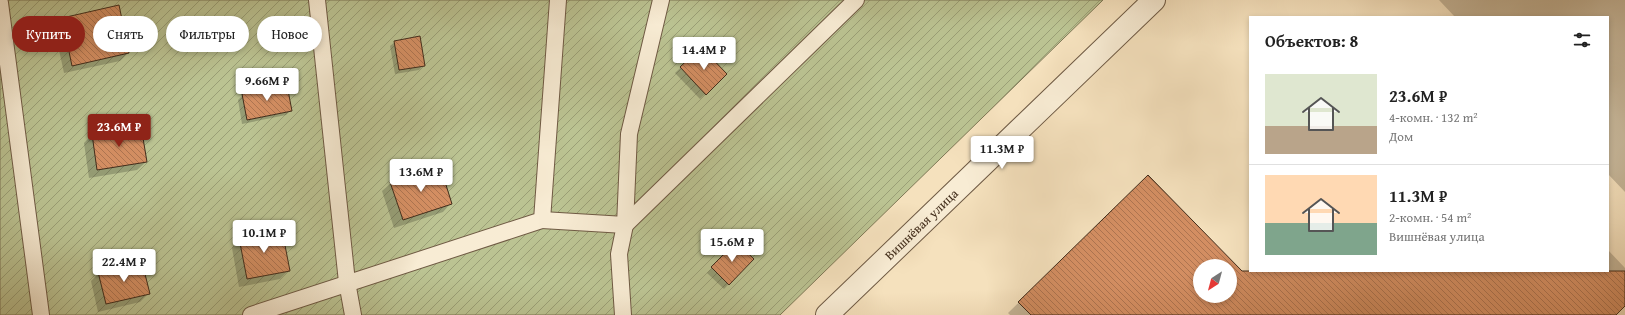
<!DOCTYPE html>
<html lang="ru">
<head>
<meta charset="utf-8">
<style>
  :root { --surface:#fff; --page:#f2f2f2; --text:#222; --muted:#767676; --line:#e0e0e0; --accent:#8f2418 }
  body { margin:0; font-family:"Gentium Book Plus",serif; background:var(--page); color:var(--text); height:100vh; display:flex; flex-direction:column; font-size:15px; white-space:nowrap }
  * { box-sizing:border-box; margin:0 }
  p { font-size:13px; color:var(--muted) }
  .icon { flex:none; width:22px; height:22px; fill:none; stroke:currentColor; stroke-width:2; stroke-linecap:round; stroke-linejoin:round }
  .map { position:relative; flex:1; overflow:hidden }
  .details { position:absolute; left:1249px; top:16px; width:360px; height:256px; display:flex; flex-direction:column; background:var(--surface); border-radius:0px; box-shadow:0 2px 6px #0003 }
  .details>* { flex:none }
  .guide { position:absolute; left:12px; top:16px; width:380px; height:36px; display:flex; gap:8px }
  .needle { width:26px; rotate:216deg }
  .fabs { position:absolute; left:1193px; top:259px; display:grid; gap:8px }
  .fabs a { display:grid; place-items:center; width:44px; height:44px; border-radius:50%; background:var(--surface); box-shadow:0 2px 6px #0003; font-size:20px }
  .price { position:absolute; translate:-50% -34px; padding:0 9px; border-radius:4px; background:#fff; color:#222; font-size:13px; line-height:26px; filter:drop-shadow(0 1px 2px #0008) }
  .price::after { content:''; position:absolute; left:50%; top:24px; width:12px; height:9px; margin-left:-6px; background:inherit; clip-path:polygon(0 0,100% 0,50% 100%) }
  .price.active { background:var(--accent); color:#fff }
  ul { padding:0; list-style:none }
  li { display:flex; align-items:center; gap:12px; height:100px; padding:0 16px }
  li+li { border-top:1px solid var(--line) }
  li span { display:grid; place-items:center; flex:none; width:112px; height:80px; border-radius:0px; color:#555 }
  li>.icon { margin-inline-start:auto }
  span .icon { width:48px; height:48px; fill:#fffc; stroke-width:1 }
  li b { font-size:17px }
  h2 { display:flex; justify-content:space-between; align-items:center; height:48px; padding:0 16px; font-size:17px }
  .tag { padding:0 14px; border-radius:18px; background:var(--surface); box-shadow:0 2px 6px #0003; font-size:14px; line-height:36px }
  .tag.active { background:var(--accent); color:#fff }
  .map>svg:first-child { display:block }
  .garden { fill:url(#garden-furrows); stroke:#7e7856 }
  .shadow { fill:#0003; fill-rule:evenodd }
  .building { fill:url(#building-back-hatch); stroke:#422d1b; fill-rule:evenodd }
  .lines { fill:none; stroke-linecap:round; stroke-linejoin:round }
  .lane-casing { stroke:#6f5a44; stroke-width:18 }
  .street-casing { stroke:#6f5a44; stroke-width:24 }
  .lane { stroke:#f8ecd4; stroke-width:16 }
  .street { stroke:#f8ecd4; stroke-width:22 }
  .labels { text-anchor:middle; stroke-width:3; stroke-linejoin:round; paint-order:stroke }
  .street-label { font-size:13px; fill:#422d1b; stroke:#f8ecd4 }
</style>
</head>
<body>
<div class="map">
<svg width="1625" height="315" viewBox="0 0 1625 315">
  <defs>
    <pattern id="garden-furrows" width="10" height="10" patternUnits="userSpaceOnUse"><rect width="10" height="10" fill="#bbc392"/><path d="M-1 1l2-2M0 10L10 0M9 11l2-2" fill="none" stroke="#9a9f76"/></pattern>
    <pattern id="building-back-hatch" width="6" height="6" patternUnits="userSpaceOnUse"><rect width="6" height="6" fill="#d38e62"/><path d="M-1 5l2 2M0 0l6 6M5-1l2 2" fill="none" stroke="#ad7450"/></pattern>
  </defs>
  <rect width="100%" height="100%" fill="#f5e1bd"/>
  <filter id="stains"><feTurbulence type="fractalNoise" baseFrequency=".005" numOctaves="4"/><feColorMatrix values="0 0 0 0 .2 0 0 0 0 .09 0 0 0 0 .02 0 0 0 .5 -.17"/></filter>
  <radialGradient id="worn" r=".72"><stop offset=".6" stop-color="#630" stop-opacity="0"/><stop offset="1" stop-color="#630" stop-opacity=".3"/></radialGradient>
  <path class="garden" d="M0,0H1103L780,315H0Z"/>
  <g class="shadow">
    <path d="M1439,0H1625V192L1608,174V17H1455Z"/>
    <path d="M62,19L128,53L120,61L64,73L54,27Z"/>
    <path d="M395,42L424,65L419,70L395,74L390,46Z"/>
    <path d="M701,48L726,74L700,99L675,73Z"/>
    <path d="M243,95L291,110L286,115L242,124L238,100Z"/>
    <path d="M92,135L146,162L137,170L89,178L84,143Z"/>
    <path d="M1148,176L1252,283L1264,271H1608V250L1625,268V305L1615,315H1010L1008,313ZM1200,266H1230V296H1200Z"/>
    <path d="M391,183L451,203L443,212L394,228L382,191Z"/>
    <path d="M240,239L289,270L280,279L239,287L232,248Z"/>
    <path d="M736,243L753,259L724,289L707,273Z"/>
    <path d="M99,273L149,293L140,302L98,312L91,281Z"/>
  </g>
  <g class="building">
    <path d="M119,5L129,53L72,66L62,18Z"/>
    <path d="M420,36L425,66L399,70L394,41Z"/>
    <path d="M701,47L727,74L706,95L680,67Z"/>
    <path d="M287,85L292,111L247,120L242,94Z"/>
    <path d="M141,126L147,162L97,170L92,134Z"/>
    <path d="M440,166L452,204L403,220L390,182Z"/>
    <path d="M1148,175L1242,271H1625V306L1616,315H1031L1018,302ZM1200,266H1230V296H1200Z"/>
    <path d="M282,230L290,271L247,279L239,238Z"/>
    <path d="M736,242L754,259L729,285L711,267Z"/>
    <path d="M142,262L150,294L106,304L98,272Z"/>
  </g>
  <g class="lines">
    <defs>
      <g id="lane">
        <path d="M317,0L347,282L353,315"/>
        <path d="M0,3L41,315"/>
        <path d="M542,220L625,225L856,0"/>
        <path d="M251,315L542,220L558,0"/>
        <path d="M623,315L619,254L625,225L629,134L661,0"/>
      </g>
      <path id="street" d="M827,315L1154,0"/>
    </defs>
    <use href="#lane" class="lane-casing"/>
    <use href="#street" class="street-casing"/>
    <use href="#lane" class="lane"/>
    <use href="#street" class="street"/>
  </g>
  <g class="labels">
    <g class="street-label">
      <text transform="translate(921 224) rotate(-44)" y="5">Вишнёвая улица</text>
    </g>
  </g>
  <rect width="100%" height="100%" filter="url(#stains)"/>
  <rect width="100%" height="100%" fill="url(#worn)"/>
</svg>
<div class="fabs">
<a><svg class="needle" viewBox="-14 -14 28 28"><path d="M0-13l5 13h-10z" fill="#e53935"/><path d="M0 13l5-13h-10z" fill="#767676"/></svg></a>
</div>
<b class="price" style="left:704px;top:71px">14.4M ₽</b>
<b class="price" style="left:267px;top:102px">9.66M ₽</b>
<b class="price active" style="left:119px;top:148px">23.6M ₽</b>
<b class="price" style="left:1002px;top:170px">11.3M ₽</b>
<b class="price" style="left:421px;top:193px">13.6M ₽</b>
<b class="price" style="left:264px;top:254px">10.1M ₽</b>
<b class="price" style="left:732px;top:263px">15.6M ₽</b>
<b class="price" style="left:124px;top:283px">22.4M ₽</b>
<div class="guide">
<a class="tag active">Купить</a>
<a class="tag">Снять</a>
<a class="tag">Фильтры</a>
<a class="tag">Новое</a>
</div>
<section class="details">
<h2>Объектов: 8<svg class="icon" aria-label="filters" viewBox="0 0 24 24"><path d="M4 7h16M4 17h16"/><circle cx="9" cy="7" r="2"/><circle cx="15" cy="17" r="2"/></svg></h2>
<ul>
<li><span style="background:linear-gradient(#dfe7d0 65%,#b9a48a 0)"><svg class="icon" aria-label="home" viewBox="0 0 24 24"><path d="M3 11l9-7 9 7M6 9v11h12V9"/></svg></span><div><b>23.6M ₽</b><p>4-комн. · 132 m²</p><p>Дом</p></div></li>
<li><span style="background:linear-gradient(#ffd9b3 60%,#7fa58c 0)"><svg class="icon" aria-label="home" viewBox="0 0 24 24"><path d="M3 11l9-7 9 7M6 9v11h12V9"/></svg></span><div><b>11.3M ₽</b><p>2-комн. · 54 m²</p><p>Вишнёвая улица</p></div></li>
</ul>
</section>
</div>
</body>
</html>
